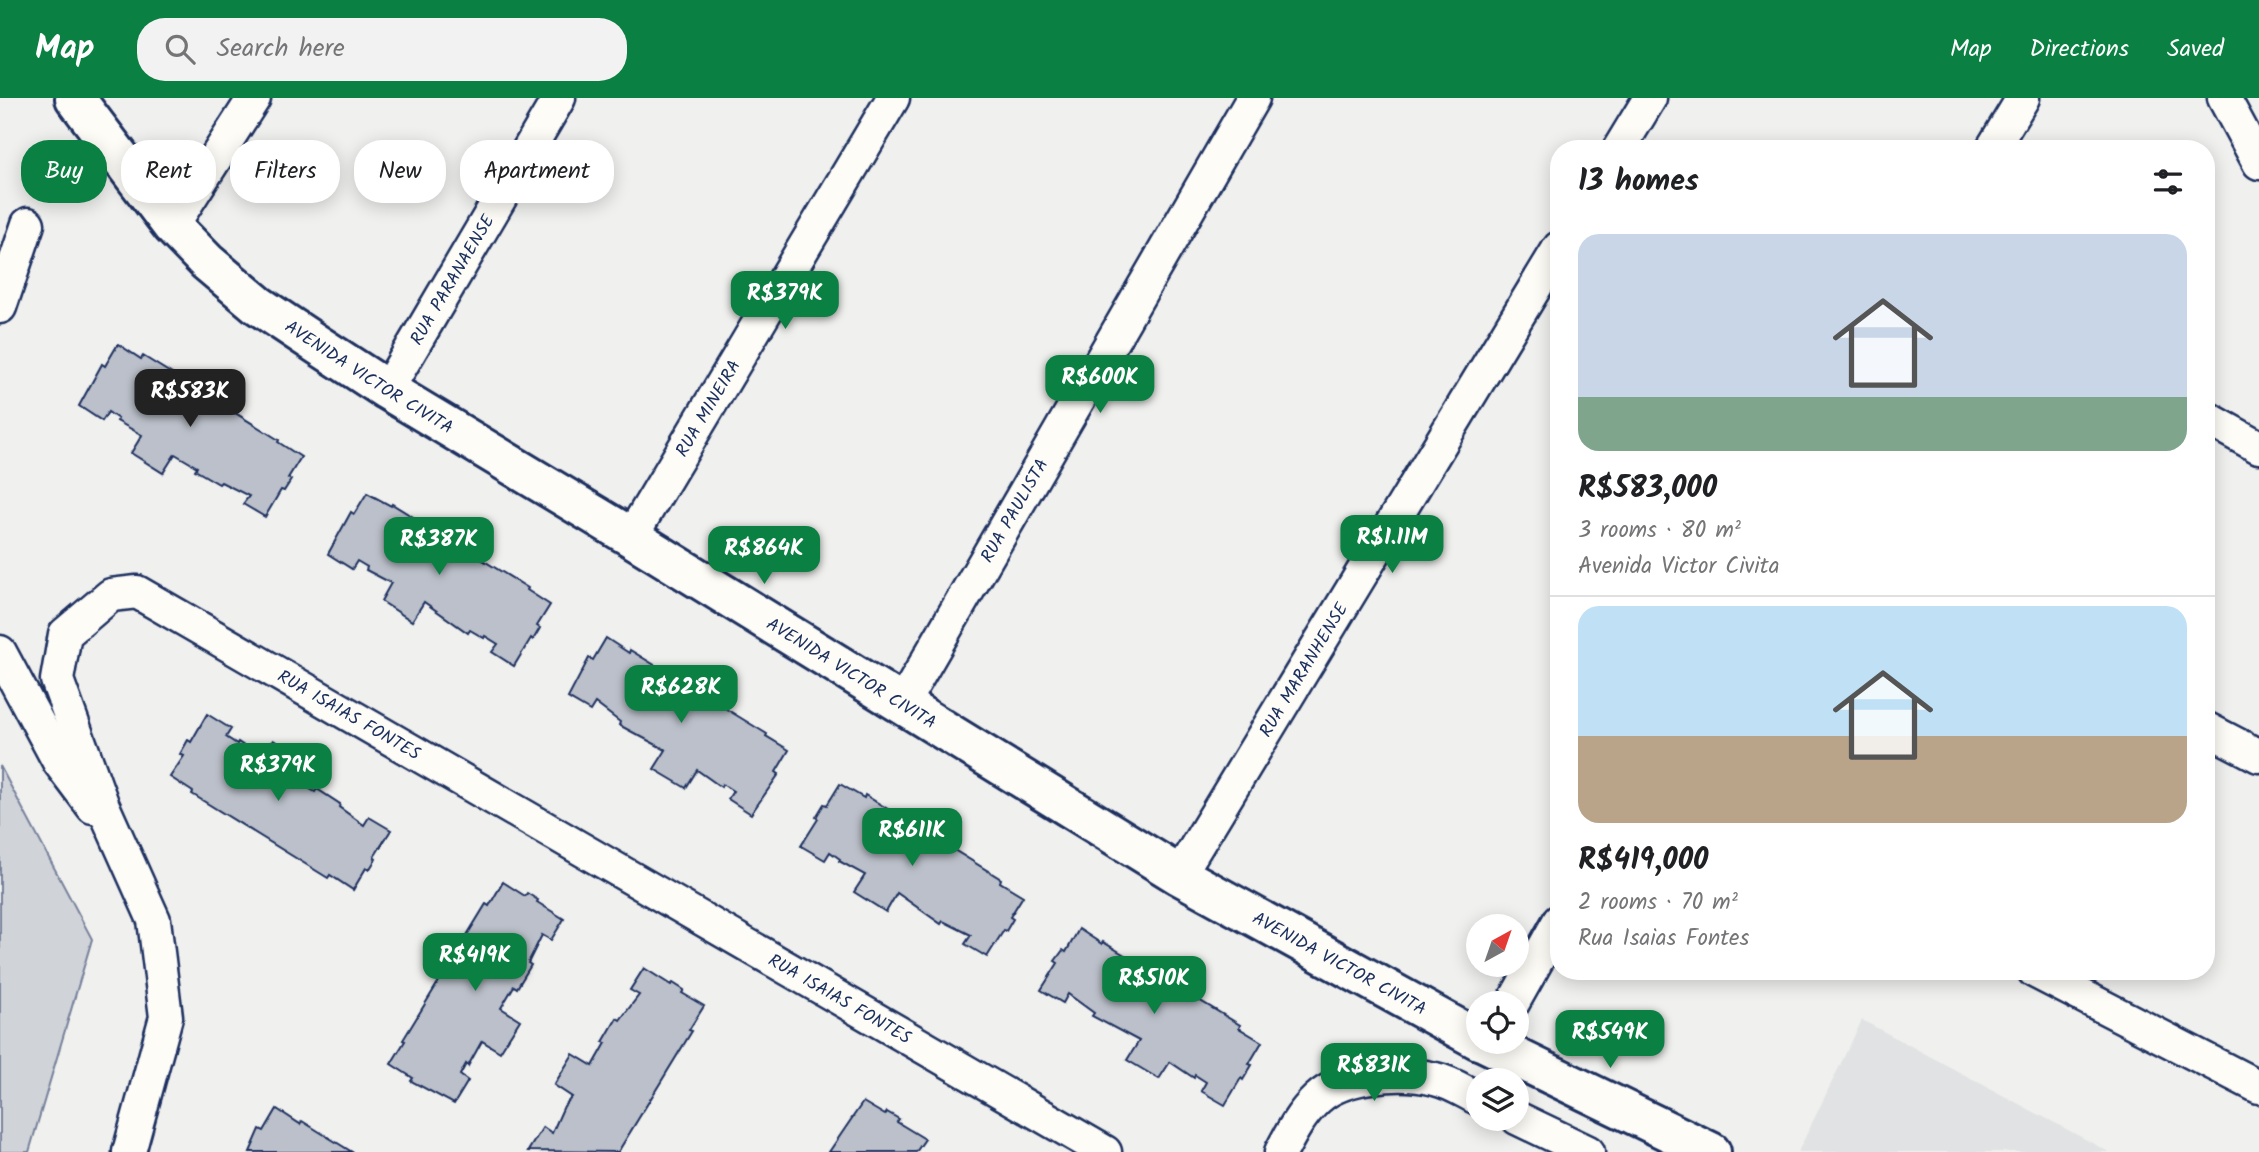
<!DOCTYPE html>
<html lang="en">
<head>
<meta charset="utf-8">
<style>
  :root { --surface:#fff; --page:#f2f2f2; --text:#202124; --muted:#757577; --line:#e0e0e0; --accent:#0b8043 }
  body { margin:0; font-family:Kalam,sans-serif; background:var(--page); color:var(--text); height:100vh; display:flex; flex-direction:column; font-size:26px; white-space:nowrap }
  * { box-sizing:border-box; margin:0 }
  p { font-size:23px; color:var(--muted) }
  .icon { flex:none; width:38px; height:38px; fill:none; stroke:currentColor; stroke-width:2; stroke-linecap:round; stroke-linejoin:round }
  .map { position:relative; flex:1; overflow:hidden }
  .panel { position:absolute; left:1550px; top:42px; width:665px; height:840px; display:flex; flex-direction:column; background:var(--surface); border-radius:28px; box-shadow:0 4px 18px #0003 }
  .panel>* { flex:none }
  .top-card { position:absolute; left:21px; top:42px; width:665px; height:63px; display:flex; gap:14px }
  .needle { width:46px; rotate:40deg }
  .buttons { position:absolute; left:1466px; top:816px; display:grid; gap:14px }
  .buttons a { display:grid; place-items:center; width:63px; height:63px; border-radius:50%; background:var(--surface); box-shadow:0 4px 18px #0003; font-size:35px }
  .price { position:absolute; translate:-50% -60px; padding:0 16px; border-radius:14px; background:var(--accent); color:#fff; font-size:23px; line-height:46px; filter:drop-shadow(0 2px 4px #0008) }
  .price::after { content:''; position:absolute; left:50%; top:42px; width:21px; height:16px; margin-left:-10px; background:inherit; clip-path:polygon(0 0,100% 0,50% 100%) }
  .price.on { background:#222; color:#fff }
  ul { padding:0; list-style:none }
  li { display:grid; align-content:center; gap:14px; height:371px; padding:0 28px }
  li+li { border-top:2px solid var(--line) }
  li span { display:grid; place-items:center; height:217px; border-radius:21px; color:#555 }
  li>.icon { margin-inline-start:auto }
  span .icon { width:126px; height:126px; fill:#fffc; stroke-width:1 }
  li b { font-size:30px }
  h2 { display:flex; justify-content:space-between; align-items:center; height:84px; padding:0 28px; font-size:30px }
  .chip { padding:0 24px; border-radius:28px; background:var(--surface); box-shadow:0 4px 18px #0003; font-size:24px; line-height:63px }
  .chip.on { background:var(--accent); color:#fff }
  header { display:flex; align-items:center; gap:42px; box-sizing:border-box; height:98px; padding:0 35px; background:var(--accent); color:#fff }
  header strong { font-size:33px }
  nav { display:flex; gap:38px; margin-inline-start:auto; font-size:24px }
  .search { width:490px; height:63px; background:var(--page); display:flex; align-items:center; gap:18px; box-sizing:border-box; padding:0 24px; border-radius:28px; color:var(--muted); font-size:26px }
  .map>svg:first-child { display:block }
  .built { fill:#e0e2e3 }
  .green { fill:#d0d3d8; stroke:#76819b; stroke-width:2 }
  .building { fill:#bbc0ca; stroke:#1b2f5e; stroke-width:2 }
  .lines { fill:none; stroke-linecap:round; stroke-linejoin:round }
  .street-casing { stroke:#1b2f5e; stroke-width:37 }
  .secondary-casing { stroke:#1b2f5e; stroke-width:44 }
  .street { stroke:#fdfcf7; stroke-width:32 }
  .secondary { stroke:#fdfcf7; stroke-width:38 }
  .labels { text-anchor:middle; stroke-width:5; stroke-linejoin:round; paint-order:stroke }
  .street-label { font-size:18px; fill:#1b2f5e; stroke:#fdfcf7 }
</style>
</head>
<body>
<header>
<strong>Map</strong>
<div class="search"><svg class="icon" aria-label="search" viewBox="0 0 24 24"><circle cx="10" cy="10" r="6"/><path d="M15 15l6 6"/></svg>Search here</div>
<nav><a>Map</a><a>Directions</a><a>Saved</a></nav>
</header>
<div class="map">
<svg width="2259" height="1054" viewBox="0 0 2259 1054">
  <rect width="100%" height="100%" fill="#f0f0ee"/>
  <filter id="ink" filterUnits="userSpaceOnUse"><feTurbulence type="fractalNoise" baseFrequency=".0143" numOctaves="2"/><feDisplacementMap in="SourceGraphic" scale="14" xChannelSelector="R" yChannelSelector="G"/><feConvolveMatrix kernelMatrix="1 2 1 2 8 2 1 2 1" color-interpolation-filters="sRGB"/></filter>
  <g filter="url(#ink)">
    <path class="built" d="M1862,922L2109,1054H1798Z"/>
    <path class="green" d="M0,668L92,841L29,1054H0Z"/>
    <g class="building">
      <path d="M118,246L141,261L143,258L279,342L278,344L301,359L288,380L291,382L284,393L281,392L265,419L243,406L249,398L221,384L219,386L195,372L197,369L175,356L163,375L131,355L142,337L117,323L118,321L108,314L102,323L79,308L102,266L105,268Z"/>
      <path d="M367,395L391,408L392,406L528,490L527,492L550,507L537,528L540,530L533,542L531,540L514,568L492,554L498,546L485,538L484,540L470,532L468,535L424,504L412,523L381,503L391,485L366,472L367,469L357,463L352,471L328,456L351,414L354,416Z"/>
      <path d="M606,540L629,555L630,552L767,636L766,638L789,652L776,674L779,676L751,716L728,701L733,693L722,686L721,689L697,672L686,690L654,671L666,652L619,627L620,624L595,605L590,613L568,600L589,560L593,562Z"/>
      <path d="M207,616L231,631L226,639L237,646L238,644L262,660L273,642L305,662L293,681L315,694L317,691L340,706L339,709L364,727L369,719L391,732L374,759L376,761L369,772L366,770L353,792L330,777L328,780L192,696L193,694L170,679L184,658L180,656L188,642L191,644Z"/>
      <path d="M840,686L864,700L865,697L1001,781L1000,784L1023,798L1010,819L1013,821L1006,833L1004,832L987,859L965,846L971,837L943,823L941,826L897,795L886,814L854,794L865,777L839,763L840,761L830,754L825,762L801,748L818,721L816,719L824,706L827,707Z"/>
      <path d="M503,784L525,798L527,795L538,802L537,804L564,821L551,842L542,837L528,865L531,867L517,890L514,888L501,910L520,922L500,954L482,943L468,968L466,966L460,977L468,983L454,1006L411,983L413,980L391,966L405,943L403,942L486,806L489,808Z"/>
      <path d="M1079,831L1102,846L1103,844L1240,927L1239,930L1262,944L1249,966L1252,967L1243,982L1241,980L1225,1007L1201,993L1206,984L1195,977L1194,980L1170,964L1159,981L1127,962L1139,943L1092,918L1094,915L1068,896L1063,905L1041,892L1058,865L1055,863L1063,852L1066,854Z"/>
      <path d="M644,870L671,887L673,885L684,892L682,895L704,908L689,932L692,933L618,1054L528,1053L543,1029L552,1035L564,1008L572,999L554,987L573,956L593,968L606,945L603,944L617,920L620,922L639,897L630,892Z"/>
      <path d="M863,1004L885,1017L887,1014L899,1021L897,1024L925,1041L916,1054H829Z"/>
      <path d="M277,1011L300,1026L302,1023L352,1054H250L260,1031L264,1033Z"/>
    </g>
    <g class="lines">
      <defs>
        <g id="street">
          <path d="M2224,0L2259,65"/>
          <path d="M1619,51L1650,0"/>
          <path d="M1992,51L2023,0"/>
          <path d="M172,128L254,0"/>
          <path d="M0,209L28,126"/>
          <path id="s1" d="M387,292L559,0"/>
          <path d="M2207,320L2259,349"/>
          <path id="s2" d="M631,439L893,0"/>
          <path d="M0,554L59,664L93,709"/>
          <path id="s3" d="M901,608L1253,0"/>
          <path d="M2207,631L2259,658"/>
          <path id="s4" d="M1179,777L1559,150"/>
          <path d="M2034,873L2259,989"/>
          <path d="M1513,905L1559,823"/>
          <path d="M1517,1020L1588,1054"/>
          <path id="s5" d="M129,1054L166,919L154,822L103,708L57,582L65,536L111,497L137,494L1105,1054"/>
          <path d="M1281,1054C1291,1035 1301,1016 1317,1001C1342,977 1402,972 1435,981C1450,984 1465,994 1479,1001"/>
        </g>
        <g id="secondary">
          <path id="s6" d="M75,0L172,128L207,164L258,207L318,247L387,292L631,439L1179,777L1479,942"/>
          <path d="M1482,943L1711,1054"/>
        </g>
      </defs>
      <use href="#street" class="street-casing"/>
      <use href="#secondary" class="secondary-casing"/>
      <use href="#street" class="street"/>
      <use href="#secondary" class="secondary"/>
    </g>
  </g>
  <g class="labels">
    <g class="street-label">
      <text dy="6" stroke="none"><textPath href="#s1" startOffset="128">RUA PARANAENSE</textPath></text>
      <text dy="6" stroke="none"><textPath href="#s6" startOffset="410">AVENIDA VICTOR CIVITA</textPath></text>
      <text dy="6" stroke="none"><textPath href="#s2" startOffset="150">RUA MINEIRA</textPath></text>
      <text dy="6" stroke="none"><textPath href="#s3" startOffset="226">RUA PAULISTA</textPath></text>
      <text dy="6" stroke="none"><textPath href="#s4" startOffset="240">RUA MARANHENSE</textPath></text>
      <text dy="6" stroke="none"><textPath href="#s6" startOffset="976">AVENIDA VICTOR CIVITA</textPath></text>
      <text dy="6" stroke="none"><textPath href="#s5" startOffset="875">RUA ISAIAS FONTES</textPath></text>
      <text dy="6" stroke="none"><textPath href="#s6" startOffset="1544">AVENIDA VICTOR CIVITA</textPath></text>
      <text dy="6" stroke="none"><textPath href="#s5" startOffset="1442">RUA ISAIAS FONTES</textPath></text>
    </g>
  </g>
</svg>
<div class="buttons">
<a><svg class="needle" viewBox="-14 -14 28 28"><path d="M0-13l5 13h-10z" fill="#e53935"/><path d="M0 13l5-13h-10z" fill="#757577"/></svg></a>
<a><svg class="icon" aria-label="locate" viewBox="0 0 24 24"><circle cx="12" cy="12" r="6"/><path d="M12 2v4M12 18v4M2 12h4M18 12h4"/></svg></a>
<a><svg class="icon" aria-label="layers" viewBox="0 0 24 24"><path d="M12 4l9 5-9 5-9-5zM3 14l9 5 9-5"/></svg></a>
</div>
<b class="price" style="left:785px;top:233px">R$379K</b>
<b class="price" style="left:1100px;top:317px">R$600K</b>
<b class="price on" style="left:190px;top:331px">R$583K</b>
<b class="price" style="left:1392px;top:477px">R$1.11M</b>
<b class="price" style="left:439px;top:479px">R$387K</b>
<b class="price" style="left:764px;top:488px">R$864K</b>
<b class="price" style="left:681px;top:627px">R$628K</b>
<b class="price" style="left:278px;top:705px">R$379K</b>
<b class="price" style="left:912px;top:770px">R$611K</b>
<b class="price" style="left:475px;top:895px">R$419K</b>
<b class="price" style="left:1154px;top:918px">R$510K</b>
<b class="price" style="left:1610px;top:972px">R$549K</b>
<b class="price" style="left:1374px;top:1005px">R$831K</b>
<div class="top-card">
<a class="chip on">Buy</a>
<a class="chip">Rent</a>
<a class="chip">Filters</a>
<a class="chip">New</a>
<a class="chip">Apartment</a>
</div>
<section class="panel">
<h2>13 homes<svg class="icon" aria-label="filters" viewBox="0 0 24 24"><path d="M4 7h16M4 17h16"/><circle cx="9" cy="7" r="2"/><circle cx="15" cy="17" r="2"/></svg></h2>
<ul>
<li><span style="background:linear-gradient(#c9d6e8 75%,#7fa58c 0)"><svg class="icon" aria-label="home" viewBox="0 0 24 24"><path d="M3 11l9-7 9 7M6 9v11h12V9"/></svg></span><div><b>R$583,000</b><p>3 rooms · 80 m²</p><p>Avenida Victor Civita</p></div></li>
<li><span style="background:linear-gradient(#bfe0f5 60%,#b9a48a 0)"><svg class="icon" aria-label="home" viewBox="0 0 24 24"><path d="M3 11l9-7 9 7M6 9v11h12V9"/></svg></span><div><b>R$419,000</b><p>2 rooms · 70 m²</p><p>Rua Isaias Fontes</p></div></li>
</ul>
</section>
</div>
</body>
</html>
